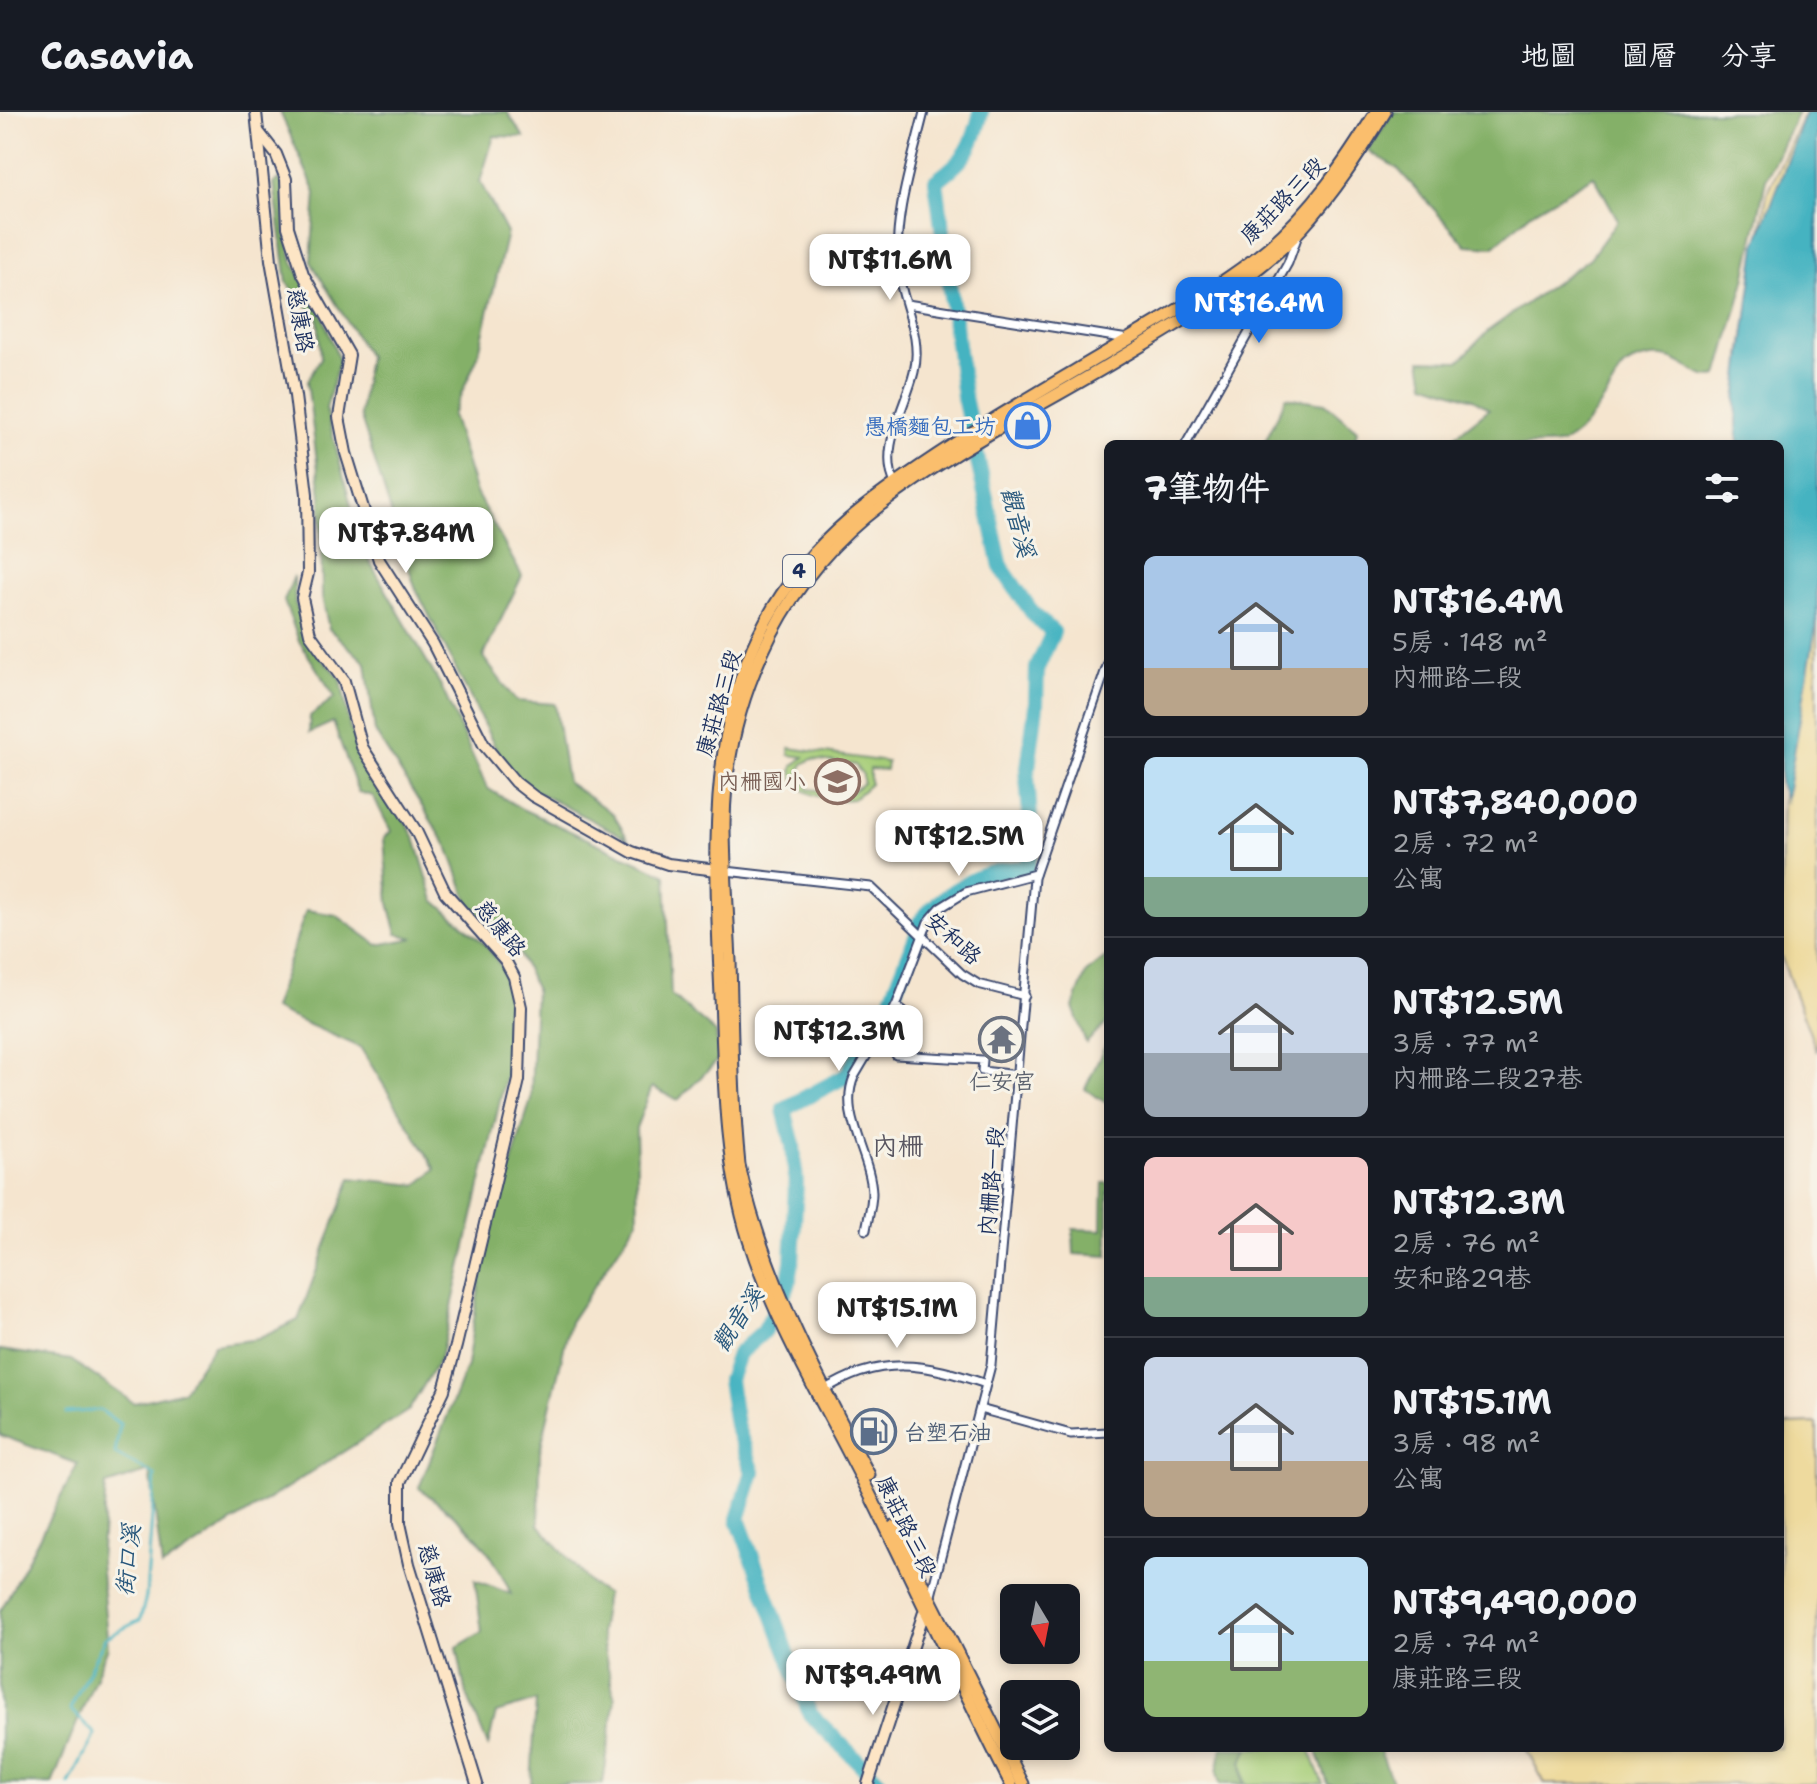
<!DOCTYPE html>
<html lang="zh-TW">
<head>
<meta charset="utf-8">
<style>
  :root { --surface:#171b24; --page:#242831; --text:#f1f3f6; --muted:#9ea1a6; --line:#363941; --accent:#1a73e8 }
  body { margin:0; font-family:"Shantell Sans","LXGW WenKai TC",sans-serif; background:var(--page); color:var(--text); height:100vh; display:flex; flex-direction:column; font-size:30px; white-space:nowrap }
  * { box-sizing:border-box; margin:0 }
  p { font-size:26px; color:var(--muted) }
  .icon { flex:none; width:44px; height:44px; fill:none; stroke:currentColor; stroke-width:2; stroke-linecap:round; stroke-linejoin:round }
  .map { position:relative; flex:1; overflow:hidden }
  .panel { position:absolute; left:1104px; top:328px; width:680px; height:1312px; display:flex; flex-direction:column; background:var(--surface); border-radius:12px; box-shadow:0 4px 12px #0003 }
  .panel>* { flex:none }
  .needle { width:52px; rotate:170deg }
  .controls { position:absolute; left:1000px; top:1472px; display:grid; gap:16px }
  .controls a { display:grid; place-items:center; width:80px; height:80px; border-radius:12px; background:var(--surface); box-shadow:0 4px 12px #0003; font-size:40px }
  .price { position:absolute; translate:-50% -68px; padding:0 18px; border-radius:16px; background:#fff; color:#222; font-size:26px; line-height:52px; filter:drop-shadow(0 2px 4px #0008) }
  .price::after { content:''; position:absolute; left:50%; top:48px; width:24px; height:18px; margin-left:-12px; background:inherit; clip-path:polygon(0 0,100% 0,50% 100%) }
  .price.current { background:var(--accent); color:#fff }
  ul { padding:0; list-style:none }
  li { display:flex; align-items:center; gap:24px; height:200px; padding:0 40px }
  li+li { border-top:2px solid var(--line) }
  li span { display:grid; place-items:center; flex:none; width:224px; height:160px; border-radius:12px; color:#555 }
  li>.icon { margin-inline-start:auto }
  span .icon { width:96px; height:96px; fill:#fffc; stroke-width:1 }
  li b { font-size:34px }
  h2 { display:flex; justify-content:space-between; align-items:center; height:96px; padding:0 40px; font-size:34px }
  header { display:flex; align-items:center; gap:48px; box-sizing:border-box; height:112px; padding:0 40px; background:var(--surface); border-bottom:2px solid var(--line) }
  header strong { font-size:38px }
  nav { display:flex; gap:44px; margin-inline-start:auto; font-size:28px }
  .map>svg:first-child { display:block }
  .green { fill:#a6cd77; stroke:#607e6a; stroke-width:2; fill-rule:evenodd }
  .forest { fill:#84b068; stroke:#507063; stroke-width:2 }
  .sand { fill:#eeda9e; stroke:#84847e; stroke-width:2 }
  .water { fill:#45b3c1; stroke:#307190; stroke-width:2 }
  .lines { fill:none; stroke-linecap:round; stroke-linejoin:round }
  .stream { stroke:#45b3c1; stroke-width:3 }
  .river { stroke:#45b3c1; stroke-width:16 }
  .street-casing { stroke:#3c4a6f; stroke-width:11 }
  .secondary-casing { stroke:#3c4a6f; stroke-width:14 }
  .primary-casing { stroke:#3c4a6f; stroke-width:15 }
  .street { stroke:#fff; stroke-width:7 }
  .secondary { stroke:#fde5c5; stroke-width:10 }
  .primary { stroke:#fabe6d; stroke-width:11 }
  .labels { text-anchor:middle; stroke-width:6; stroke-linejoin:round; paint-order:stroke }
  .shield { fill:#f7f3e8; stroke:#5d6a87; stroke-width:2 }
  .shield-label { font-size:20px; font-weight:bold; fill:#1b2f5e }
  .street-label { font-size:22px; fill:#1b2f5e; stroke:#f7f3e8 }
  .shop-label { font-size:22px; fill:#366cbe; stroke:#f7f3e8; text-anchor:end }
  .education-label { font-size:22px; fill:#785e54; stroke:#f7f3e8; text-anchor:end }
  .worship-label { font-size:22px; fill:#5b616d; stroke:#f7f3e8 }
  .service-label { font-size:22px; fill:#4e5e75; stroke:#f7f3e8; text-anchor:start }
  .water-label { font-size:24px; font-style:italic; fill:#28577c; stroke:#f7f3e8 }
  .quarter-label { font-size:26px; fill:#595661; stroke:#f7f3e8 }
</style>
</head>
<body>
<header>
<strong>Casavia</strong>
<nav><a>地圖</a><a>圖層</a><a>分享</a></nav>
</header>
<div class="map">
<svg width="1817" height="1672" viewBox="0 0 1817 1672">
  <rect width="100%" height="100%" fill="#f7f3e8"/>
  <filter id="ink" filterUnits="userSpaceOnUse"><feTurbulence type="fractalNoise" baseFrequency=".0125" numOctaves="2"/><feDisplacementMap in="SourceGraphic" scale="16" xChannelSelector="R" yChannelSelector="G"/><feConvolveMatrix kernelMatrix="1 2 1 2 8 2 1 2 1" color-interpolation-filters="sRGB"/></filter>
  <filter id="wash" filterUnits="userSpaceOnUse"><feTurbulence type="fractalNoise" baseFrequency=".006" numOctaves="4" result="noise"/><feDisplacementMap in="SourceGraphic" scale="32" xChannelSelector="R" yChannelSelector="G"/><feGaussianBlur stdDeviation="1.8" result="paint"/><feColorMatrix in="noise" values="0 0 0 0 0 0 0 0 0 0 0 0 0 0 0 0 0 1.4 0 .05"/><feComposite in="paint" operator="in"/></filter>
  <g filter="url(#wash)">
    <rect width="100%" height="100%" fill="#f5e5cf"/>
    <g class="green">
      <path d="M790,636L887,650L886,658L870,657V672L853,687C832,689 787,684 793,654L804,645L789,643ZM812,647L855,653L863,663V671L849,682L809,677L799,661L803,652Z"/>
      <path d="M1241,1636H1309L1323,1672H1245Z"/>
    </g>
    <g class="forest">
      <path d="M280,0H507L524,25L494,24L480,70L507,121L478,244L452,303L476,381L522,464L483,545L516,589L555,592L567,670L613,702L628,727L529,676L502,649L415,475L360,303L368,244L311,150L316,81Z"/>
      <path d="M1393,0H1798L1766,67L1745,168L1718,264C1689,271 1683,231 1633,250C1618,256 1613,275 1604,288C1593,303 1580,324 1562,331C1549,336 1465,332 1445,332L1489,297L1473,287L1425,271L1421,248L1459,249L1489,218L1590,146L1618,108L1594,64L1531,101L1493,135L1466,133L1397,56L1368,39Z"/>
      <path d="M280,67L284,80L285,120L293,150L322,201L339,249L326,297L362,436L441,574L487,676L522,697L666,763L671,883L716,921L719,947L678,988L652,975L636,1016L638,1108L570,1210L540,1339L539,1413L592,1473L606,1482L600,1520L615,1587L603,1672H531L536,1589L496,1601L488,1634L465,1578L457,1535L482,1520L475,1468L511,1482C488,1428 465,1411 419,1376L467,1253L484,1143L531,987L535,876L514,831L470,794L449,737L375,620L366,551L329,517L322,485L321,383L307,269L321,246L318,206L287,171L274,71Z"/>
      <path d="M1286,285L1325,291L1357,318L1354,332H1264Z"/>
      <path d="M294,464L295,491L319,544L341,567L350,617L415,726L434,788L485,832L506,861L511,941L440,1246L409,1298L162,1455L150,1359L106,1373L100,1449L108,1535L52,1672H0V1500L78,1352L0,1323V1238L71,1248L134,1291L183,1279L214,1233L258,1227L298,1208L351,1066L417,1073L436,1057L360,935L273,897L306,798L336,803L378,833L414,826L397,822L389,791L384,726L391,719L373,684L358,680L333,610L309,621L310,604L335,585L299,529L284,489Z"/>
      <path d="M1108,844V910L1086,931L1073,895L1086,861Z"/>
      <path d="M1108,928V992L1085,977Z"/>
      <path d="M1103,1071H1108V1144L1074,1142L1073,1117L1102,1118Z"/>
      <path d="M1222,1636H1249L1242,1649L1243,1672H1220L1217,1660Z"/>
      <path d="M1316,1636H1379L1393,1672H1328Z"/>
    </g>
    <g class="sand">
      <path d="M1805,0H1817V940L1780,842L1783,678L1780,659V332H1740L1741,243L1767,82Z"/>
      <path d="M1817,1311V1672H1545L1526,1636H1780V1361L1786,1312Z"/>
    </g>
    <path class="water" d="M1806,0H1817V508L1786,688L1780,671V332H1738L1736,288L1756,133Z"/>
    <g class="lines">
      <path class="stream" d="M66,1301L100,1298L120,1312L115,1342L155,1363L146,1485L140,1508L105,1526L70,1597L95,1622L69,1672"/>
      <g class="river">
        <path d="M920,810C944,779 986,755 1027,756L1032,733L1027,664L1036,594L1037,556L1053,520L1034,503L1001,455L964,285L936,69C966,47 973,36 981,0"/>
        <path d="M881,1672L810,1602L738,1407L753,1360L736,1313L729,1268L738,1242L764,1219L788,1173L792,1150L796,1071L793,1033L784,997L846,964L889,894L916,825"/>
      </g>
    </g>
  </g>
  <g filter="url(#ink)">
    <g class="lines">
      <defs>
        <g id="street">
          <path d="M907,192L1128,227"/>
          <path d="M1186,332L1288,151L1298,123"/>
          <path d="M896,373C877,339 906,294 914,260C923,224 902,192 898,158C893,105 912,50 924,0"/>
          <path d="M726,759L871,775L962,862L978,872L1025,884"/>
          <path d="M896,894L909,904L896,943L983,948L982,959L1018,963"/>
          <path d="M866,1118C868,1106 872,1093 872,1081C871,1043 838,1003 854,965L896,894L928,810L940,796L966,780L1035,762"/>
          <path d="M821,1280C879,1242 926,1251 986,1272"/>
          <path d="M980,1297L1071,1322L1108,1320"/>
          <path d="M930,1487L991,1253L1034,766L1108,551"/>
        </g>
        <g id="secondary">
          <path d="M256,0L271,148L295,284L307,382L308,461L302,486L310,522L344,569L362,635L416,719L445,780L505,848L514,865L521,895L519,968L456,1234L444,1278L400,1370V1411L409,1452L477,1672"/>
          <path d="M258,19L276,42L286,67L288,115L303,162L349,243L339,305L346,341L379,448L433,532L484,633L515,670L533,684L632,740L668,752L725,759"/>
          <path d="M905,1565C921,1548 940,1547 956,1563"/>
          <path d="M868,1672L926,1494"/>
        </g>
        <g id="primary">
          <path d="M869,1363C816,1263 763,1165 739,1053C732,985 732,917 730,849C728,803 724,757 724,712C725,596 775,480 865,405C934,348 1029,300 1107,254C1173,214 1249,173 1302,116C1335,80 1360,41 1385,0"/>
          <path d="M894,1415L1023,1672"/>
          <path d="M1011,1672C961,1575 916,1475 867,1377C826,1294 777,1217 749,1128C724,1048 724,967 721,884C713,698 699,525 863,396C943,334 1035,283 1122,231C1171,201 1224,173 1268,136C1313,97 1345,51 1376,0"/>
        </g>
      </defs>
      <use href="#street" class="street-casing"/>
      <use href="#secondary" class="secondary-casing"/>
      <use href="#primary" class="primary-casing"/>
      <use href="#street" class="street"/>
      <use href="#secondary" class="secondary"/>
      <use href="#primary" class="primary"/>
    </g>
  </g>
  <defs>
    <symbol id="shop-ring" viewBox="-11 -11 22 22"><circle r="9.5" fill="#f7f3e8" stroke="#3f7fe0" stroke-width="1.5"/><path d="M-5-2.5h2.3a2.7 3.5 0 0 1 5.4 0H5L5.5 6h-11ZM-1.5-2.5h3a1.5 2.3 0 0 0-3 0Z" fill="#3f7fe0"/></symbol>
    <symbol id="school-ring" viewBox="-11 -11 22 22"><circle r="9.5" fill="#f7f3e8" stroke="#8d6e63" stroke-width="1.5"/><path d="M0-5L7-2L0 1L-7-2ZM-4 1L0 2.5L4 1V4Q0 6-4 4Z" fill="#8d6e63"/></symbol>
    <symbol id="temple-ring" viewBox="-11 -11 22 22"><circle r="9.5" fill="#f7f3e8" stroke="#6b7280" stroke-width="1.5"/><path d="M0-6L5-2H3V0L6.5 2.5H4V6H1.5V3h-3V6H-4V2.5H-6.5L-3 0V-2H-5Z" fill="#6b7280"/></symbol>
    <symbol id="fuel-ring" viewBox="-11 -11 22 22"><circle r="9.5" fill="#f7f3e8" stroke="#5c6f8a" stroke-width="1.5"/><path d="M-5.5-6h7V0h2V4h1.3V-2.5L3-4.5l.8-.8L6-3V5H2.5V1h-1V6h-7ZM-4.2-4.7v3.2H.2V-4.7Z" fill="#5c6f8a"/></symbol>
  </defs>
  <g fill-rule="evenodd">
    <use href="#shop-ring" x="1002" y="288" width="51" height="51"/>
    <use href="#school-ring" x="812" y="644" width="51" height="51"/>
    <use href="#temple-ring" x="976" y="902" width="51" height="51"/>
    <use href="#fuel-ring" x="848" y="1294" width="51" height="51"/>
  </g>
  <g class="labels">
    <rect class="shield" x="783" y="443" width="32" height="32" rx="6"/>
    <g class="shield-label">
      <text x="799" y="466">4</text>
    </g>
    <g class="street-label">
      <text transform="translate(1282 88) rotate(-46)" y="8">康莊路三段</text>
      <text transform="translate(301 208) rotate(80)" y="8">慈康路</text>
      <text transform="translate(718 591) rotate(-74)" y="8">康莊路三段</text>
      <text transform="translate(501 816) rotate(51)" y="8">慈康路</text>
      <text transform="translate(954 826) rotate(42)" y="8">安和路</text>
      <text transform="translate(991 1069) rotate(-85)" y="8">內柵路一段</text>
      <text transform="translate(907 1414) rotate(64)" y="8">康莊路三段</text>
      <text transform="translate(435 1463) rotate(74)" y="8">慈康路</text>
    </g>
    <g class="shop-label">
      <text x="996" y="322">愚橋麵包工坊</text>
    </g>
    <g class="education-label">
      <text x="806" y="677">內柵國小</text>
    </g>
    <g class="worship-label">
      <text x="1002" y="977">仁安宮</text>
    </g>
    <g class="service-label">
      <text x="904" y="1328">台塑石油</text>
    </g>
    <g class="water-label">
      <text transform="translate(1018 410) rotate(76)" y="8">觀音溪</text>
      <text transform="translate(738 1207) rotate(-57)" y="8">觀音溪</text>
      <text transform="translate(128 1448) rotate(-84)" y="8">街口溪</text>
    </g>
    <g class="quarter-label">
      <text x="898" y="1043">內柵</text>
    </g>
  </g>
</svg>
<div class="controls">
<a><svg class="needle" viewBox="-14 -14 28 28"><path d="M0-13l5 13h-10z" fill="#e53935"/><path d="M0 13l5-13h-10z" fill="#9ea1a6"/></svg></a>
<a><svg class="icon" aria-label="layers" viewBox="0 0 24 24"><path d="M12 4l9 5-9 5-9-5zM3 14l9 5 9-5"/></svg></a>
</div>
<b class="price" style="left:890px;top:190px">NT$11.6M</b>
<b class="price current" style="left:1259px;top:233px">NT$16.4M</b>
<b class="price" style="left:406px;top:463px">NT$7.84M</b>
<b class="price" style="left:959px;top:766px">NT$12.5M</b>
<b class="price" style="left:839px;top:961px">NT$12.3M</b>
<b class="price" style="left:897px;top:1238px">NT$15.1M</b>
<b class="price" style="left:873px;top:1605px">NT$9.49M</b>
<section class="panel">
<h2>7筆物件<svg class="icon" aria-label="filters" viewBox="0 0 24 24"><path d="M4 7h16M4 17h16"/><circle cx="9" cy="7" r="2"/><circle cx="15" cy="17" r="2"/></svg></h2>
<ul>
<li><span style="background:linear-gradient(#a9c7e8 70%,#b9a48a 0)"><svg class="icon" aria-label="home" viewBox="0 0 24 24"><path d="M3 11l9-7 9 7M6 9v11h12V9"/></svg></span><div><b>NT$16.4M</b><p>5房 · 148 m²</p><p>內柵路二段</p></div></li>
<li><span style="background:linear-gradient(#bfe0f5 75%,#7fa58c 0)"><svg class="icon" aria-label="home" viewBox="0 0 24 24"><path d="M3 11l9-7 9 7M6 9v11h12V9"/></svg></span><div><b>NT$7,840,000</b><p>2房 · 72 m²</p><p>公寓</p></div></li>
<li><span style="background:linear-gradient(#c9d6e8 60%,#9aa5b1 0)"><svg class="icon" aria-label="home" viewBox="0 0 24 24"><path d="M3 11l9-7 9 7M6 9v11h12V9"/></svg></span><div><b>NT$12.5M</b><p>3房 · 77 m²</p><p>內柵路二段27巷</p></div></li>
<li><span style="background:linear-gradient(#f6c9c9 75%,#7fa58c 0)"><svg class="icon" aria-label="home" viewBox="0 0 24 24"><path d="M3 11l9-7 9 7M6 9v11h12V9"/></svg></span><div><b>NT$12.3M</b><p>2房 · 76 m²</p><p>安和路29巷</p></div></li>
<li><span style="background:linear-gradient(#c9d6e8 65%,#b9a48a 0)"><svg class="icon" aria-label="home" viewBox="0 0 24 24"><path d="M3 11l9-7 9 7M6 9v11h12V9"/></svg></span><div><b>NT$15.1M</b><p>3房 · 98 m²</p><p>公寓</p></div></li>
<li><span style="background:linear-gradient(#bfe0f5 65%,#8fb573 0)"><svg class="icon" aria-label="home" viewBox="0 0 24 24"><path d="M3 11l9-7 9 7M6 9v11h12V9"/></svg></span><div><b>NT$9,490,000</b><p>2房 · 74 m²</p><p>康莊路三段</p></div></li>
</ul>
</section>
</div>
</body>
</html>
